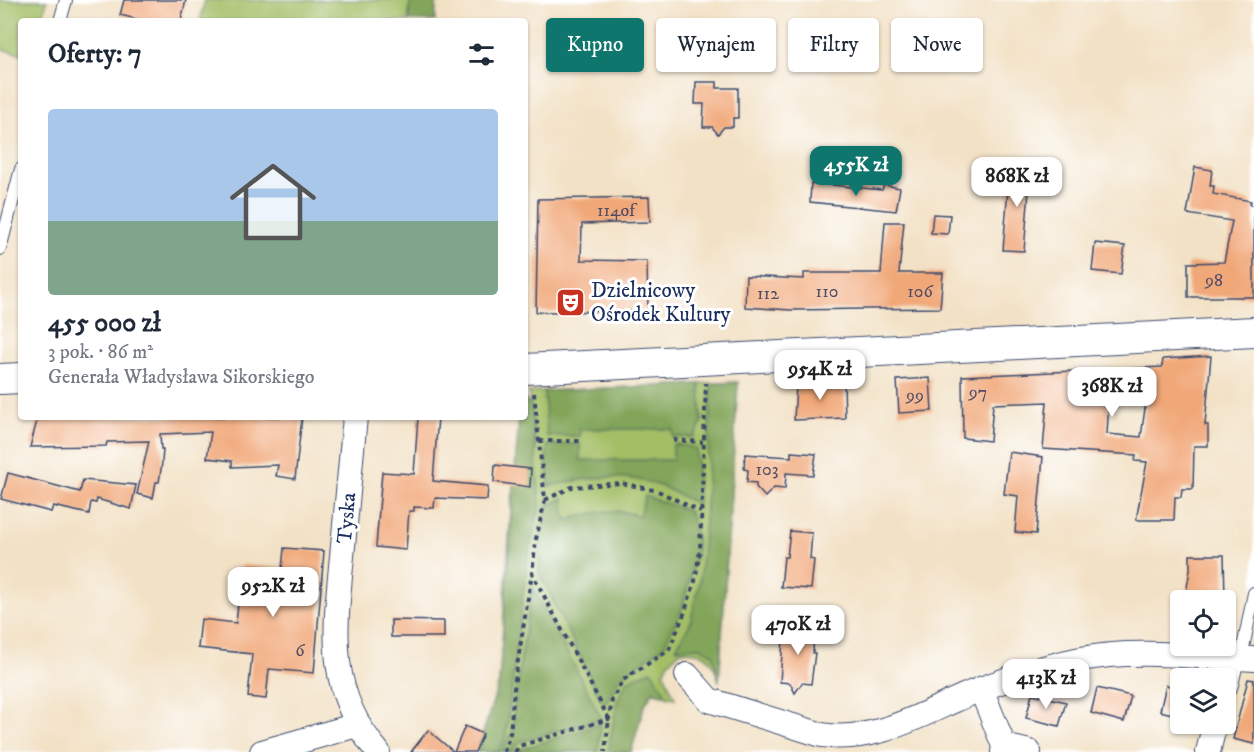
<!DOCTYPE html>
<html lang="pl">
<head>
<meta charset="utf-8">
<style>
  :root { --surface:#fff; --page:#f6f6f7; --text:#1f2937; --muted:#747a83; --accent:#0f766e }
  body { margin:0; font-family:"IM FELL DW Pica",serif; background:var(--page); color:var(--text); height:100vh; display:flex; flex-direction:column; font-size:22px; white-space:nowrap }
  * { box-sizing:border-box; margin:0 }
  p { font-size:20px; color:var(--muted) }
  .icon { flex:none; width:33px; height:33px; fill:none; stroke:currentColor; stroke-width:2; stroke-linecap:round; stroke-linejoin:round }
  .map { position:relative; flex:1; overflow:hidden }
  .side { position:absolute; left:18px; top:18px; width:510px; height:402px; display:flex; flex-direction:column; background:var(--surface); border-radius:6px; box-shadow:0 2px 4px #0004 }
  .side>* { flex:none }
  .top-card { position:absolute; left:546px; top:18px; width:570px; height:54px; display:flex; gap:12px }
  .buttons { position:absolute; left:1170px; top:590px; display:grid; gap:12px }
  .buttons a { display:grid; place-items:center; width:66px; height:66px; border-radius:6px; background:var(--surface); box-shadow:0 2px 4px #0004; font-size:30px }
  .price { position:absolute; translate:-50% -51px; padding:0 14px; border-radius:12px; background:#fff; color:#222; font-size:20px; line-height:39px; filter:drop-shadow(0 2px 3px #0008) }
  .price::after { content:''; position:absolute; left:50%; top:36px; width:18px; height:14px; margin-left:-9px; background:inherit; clip-path:polygon(0 0,100% 0,50% 100%) }
  .price.selected { background:var(--accent); color:#fff }
  ul { padding:0; list-style:none }
  li { display:grid; align-content:center; gap:12px; height:318px; padding:0 30px }
  li span { display:grid; place-items:center; height:186px; border-radius:6px; color:#555 }
  li>.icon { margin-inline-start:auto }
  span .icon { width:108px; height:108px; fill:#fffc; stroke-width:1 }
  li b { font-size:26px }
  h2 { display:flex; justify-content:space-between; align-items:center; height:72px; padding:0 30px; font-size:26px }
  .chip { padding:0 21px; border-radius:6px; background:var(--surface); box-shadow:0 2px 4px #0004; font-size:21px; line-height:54px }
  .chip.selected { background:var(--accent); color:#fff }
  .map>svg:first-child { display:block }
  .green { fill:#a3be65; stroke:#5f7662; stroke-width:1.5 }
  .forest { fill:#82a55a; stroke:#4e6a5c; stroke-width:1.5 }
  .building { fill:#f1a879; fill-rule:evenodd }
  .lines { fill:none; stroke-linecap:round; stroke-linejoin:round }
  .service-casing { stroke:#3b4a6d; stroke-width:14 }
  .minor-casing { stroke:#3b4a6d; stroke-width:26 }
  .tertiary-casing { stroke:#3b4a6d; stroke-width:32 }
  .path { stroke:#3b4a6d; stroke-width:4; stroke-dasharray:4.5 4.5; stroke-linecap:butt }
  .service { stroke:#fff; stroke-width:12 }
  .minor { stroke:#fff; stroke-width:24 }
  .tertiary { stroke:#fff; stroke-width:30 }
  .labels { text-anchor:middle; stroke-width:6; stroke-linejoin:round; paint-order:stroke }
  .number-label { font-size:18px; fill:#504d65 }
  .poi-label { font-size:21px; fill:#1b2f5e; stroke:#fff; text-anchor:start }
  .street-label { font-size:21px; fill:#1b2f5e; stroke:#fff }
</style>
</head>
<body>
<div class="map">
<svg width="1254" height="752" viewBox="0 0 1254 752">
  <rect width="100%" height="100%" fill="#fff"/>
  <filter id="ink" filterUnits="userSpaceOnUse"><feTurbulence type="fractalNoise" baseFrequency=".0167" numOctaves="2"/><feDisplacementMap in="SourceGraphic" scale="12" xChannelSelector="R" yChannelSelector="G"/><feConvolveMatrix kernelMatrix="1 2 1 2 8 2 1 2 1" color-interpolation-filters="sRGB"/></filter>
  <filter id="wash" filterUnits="userSpaceOnUse"><feTurbulence type="fractalNoise" baseFrequency=".008" numOctaves="4" result="noise"/><feDisplacementMap in="SourceGraphic" scale="24" xChannelSelector="R" yChannelSelector="G"/><feGaussianBlur stdDeviation="1.35" result="paint"/><feColorMatrix in="noise" values="0 0 0 0 0 0 0 0 0 0 0 0 0 0 0 0 0 1.4 0 .05"/><feComposite in="paint" operator="in"/></filter>
  <g filter="url(#wash)">
    <rect width="100%" height="100%" fill="#f2e1c5"/>
    <g class="green">
      <path d="M0,0H47L42,21H21V54L0,49Z"/>
      <path d="M205,0H410L409,21H200Z"/>
      <path d="M738,382L719,682C713,658 706,650 681,651L669,662L664,673L675,698L653,692L644,706L631,752H477L499,683L512,496L534,497L536,448L529,392Z"/>
    </g>
    <g class="forest">
      <path d="M410,0H437L435,21H409Z"/>
      <path d="M738,382L719,682L713,654L700,647L676,648L690,624L700,580L706,509L711,384Z"/>
      <path d="M700,384L702,423L694,437H673L672,429H580V436H547L544,391Z"/>
      <path d="M525,399L531,405L540,506L528,556L506,734L499,752H477L499,683L519,417H525Z"/>
      <path d="M580,444V460H673V444L696,448L698,504C683,498 670,489 655,484C618,472 586,478 549,486L546,459L548,445Z"/>
      <path d="M645,496L689,511L694,525L697,549L682,609L664,646L620,677L604,706L539,572L540,539L547,506L563,498L566,520C593,513 611,506 639,516Z"/>
      <path d="M532,586L602,719L519,742L511,752H503L505,743L512,734L515,699Z"/>
      <path d="M651,670L667,696L653,691L644,706L631,752H608L617,702L627,681Z"/>
      <path d="M601,724L598,752H517L518,750Z"/>
    </g>
    <g id="blocks">
      <g class="building">
        <path d="M124,0H186L181,21H145L120,15Z"/>
        <path d="M696,82H717V88H738V118H733V127H724L718,134L712,127H703L704,104H695Z"/>
        <path d="M1010,165L1031,167L1024,251L1003,250Z"/>
        <path d="M1195,167L1212,170L1210,186H1214L1213,194L1251,201L1250,205L1254,206V297H1188V263L1224,262L1232,221L1187,214Z"/>
        <path d="M811,183L882,190L884,185L900,188L896,211L810,202Z"/>
        <path d="M649,197L650,222L582,224L581,260L647,261L648,311L536,312L538,199Z"/>
        <path d="M933,214L950,215L948,234L931,233Z"/>
        <path d="M885,222H904L899,273H943L940,308L791,310L745,307L746,276L804,279V273H881Z"/>
        <path d="M1095,243L1125,246L1121,274L1092,271Z"/>
        <path d="M1211,356L1205,425H1208V446H1194L1193,489H1182L1181,497H1175L1174,520H1136L1147,462L1135,461L1136,455L1043,449L1047,402L993,404L990,441L963,438L962,376L1162,367L1163,359ZM1146,401L1141,437L1107,434L1109,402Z"/>
        <path d="M930,378L932,411L899,413L897,380Z"/>
        <path d="M844,382L845,418L794,420L796,385Z"/>
        <path d="M38,417H302L295,479L276,476L278,465L232,467V461L207,458L211,432L160,434L161,449H163L162,463L159,482H156L153,498L137,494L149,441L107,442L106,446L30,447Z"/>
        <path d="M418,417H438L433,481L488,486L487,500L435,498L434,508L414,507V511H409L406,550L376,547L382,472L414,474Z"/>
        <path d="M791,452L816,454L813,475L786,473L785,489L774,488L765,497L756,487V483L747,482L748,470L744,469L745,454L791,457Z"/>
        <path d="M1009,452L1043,457L1036,534L1015,532L1018,496L1004,494Z"/>
        <path d="M495,465L531,469L530,487L494,482Z"/>
        <path d="M8,473L80,492L83,480L136,485L131,509L97,499L96,503L91,502L89,514L53,506L51,512L1,499Z"/>
        <path d="M790,531L812,533L810,559L814,560L811,589L781,587L784,557H787Z"/>
        <path d="M284,548L324,551L314,673L269,669L266,699L248,697L252,654L198,648L201,619L236,623L242,565L282,569Z"/>
        <path d="M1190,555H1224L1225,599H1185L1190,570Z"/>
        <path d="M391,620L444,621V637H391Z"/>
        <path d="M784,625L814,627L813,653H815L811,684L802,683L795,693L790,683L780,682Z"/>
        <path d="M1248,679L1254,680V744L1233,739Z"/>
        <path d="M1166,685L1180,689V716L1160,711Z"/>
        <path d="M1097,688L1131,696L1124,722L1091,713Z"/>
        <path d="M1032,694L1066,702L1059,726L1026,718Z"/>
        <path d="M465,726L483,734L475,752H411L428,730L454,752Z"/>
      </g>
    </g>
  </g>
  <g filter="url(#ink)">
    <use href="#blocks" fill-opacity="0" stroke="#3b4a6d" stroke-width="1.5"/>
    <g class="lines">
      <defs>
        <g id="service">
          <path d="M60,21L66,0"/>
          <path d="M0,249L21,169"/>
          <path d="M1241,658L1254,593"/>
        </g>
        <g id="minor">
          <path d="M355,417C351,460 347,503 343,546C336,623 323,688 378,752"/>
          <path d="M687,675L709,700L822,735C879,744 929,709 981,689C1013,677 1048,665 1081,659C1135,648 1199,657 1254,659"/>
          <path d="M1226,684L1232,658"/>
          <path d="M981,689L1004,746L1003,752"/>
          <path d="M1004,746L1029,752"/>
          <path d="M262,752L357,725"/>
          <path d="M1208,752L1215,723"/>
        </g>
        <g id="tertiary">
          <path d="M525,369L1254,332"/>
          <path d="M0,379L21,378"/>
        </g>
      </defs>
      <use href="#service" class="service-casing"/>
      <use href="#minor" class="minor-casing"/>
      <use href="#tertiary" class="tertiary-casing"/>
      <g class="path">
        <path d="M534,393L545,500L536,539L532,573L609,719L605,752"/>
        <path d="M673,440L703,442"/>
        <path d="M539,441H580"/>
        <path d="M545,500L572,487L621,483L658,491L701,512"/>
        <path d="M504,752L510,733L515,679L532,573"/>
        <path d="M515,752L519,746L609,719L612,700L623,680L669,650L684,614L695,581L700,550L706,383"/>
      </g>
      <use href="#service" class="service"/>
      <use href="#minor" class="minor"/>
      <use href="#tertiary" class="tertiary"/>
    </g>
  </g>
  <defs>
    <symbol id="theatre-square" viewBox="-11 -11 22 22"><rect x="-9" y="-9" width="18" height="18" rx="4" fill="#c8321e" stroke="#fff"/><path d="M-5-5.5Q0-4 5-5.5V0Q5 5 0 6Q-5 5-5 0ZM-3.3-2.5H-1v1.5H-3.3ZM1-2.5H3.3v1.5H1ZM-2.8 1Q0 5.5 2.8 1Z" fill="#fff"/></symbol>
  </defs>
  <g fill-rule="evenodd">
    <use href="#theatre-square" x="554" y="286" width="33" height="33"/>
  </g>
  <g class="labels">
    <g class="number-label">
      <text x="616" y="216">114of</text>
      <text x="1214" y="286">98</text>
      <text x="827" y="297">110</text>
      <text x="920" y="297">106</text>
      <text x="768" y="299">112</text>
      <text x="978" y="398">97</text>
      <text x="915" y="401">99</text>
      <text x="767" y="475">103</text>
      <text x="300" y="656">6</text>
    </g>
    <g class="poi-label">
      <text x="591" y="297">Dzielnicowy<tspan x="591" dy="24">Ośrodek Kultury</tspan></text>
    </g>
    <g class="street-label">
      <text transform="translate(346 518) rotate(-85)" y="7">Tyska</text>
    </g>
  </g>
</svg>
<div class="buttons">
<a><svg class="icon" aria-label="locate" viewBox="0 0 24 24"><circle cx="12" cy="12" r="6"/><path d="M12 2v4M12 18v4M2 12h4M18 12h4"/></svg></a>
<a><svg class="icon" aria-label="layers" viewBox="0 0 24 24"><path d="M12 4l9 5-9 5-9-5zM3 14l9 5 9-5"/></svg></a>
</div>
<b class="price selected" style="left:856px;top:197px">455K zł</b>
<b class="price" style="left:1017px;top:208px">868K zł</b>
<b class="price" style="left:820px;top:401px">954K zł</b>
<b class="price" style="left:1112px;top:418px">368K zł</b>
<b class="price" style="left:273px;top:618px">952K zł</b>
<b class="price" style="left:798px;top:656px">470K zł</b>
<b class="price" style="left:1046px;top:710px">413K zł</b>
<div class="top-card">
<a class="chip selected">Kupno</a>
<a class="chip">Wynajem</a>
<a class="chip">Filtry</a>
<a class="chip">Nowe</a>
</div>
<section class="side">
<h2>Oferty: 7<svg class="icon" aria-label="filters" viewBox="0 0 24 24"><path d="M4 7h16M4 17h16"/><circle cx="9" cy="7" r="2"/><circle cx="15" cy="17" r="2"/></svg></h2>
<ul>
<li><span style="background:linear-gradient(#a9c7e8 60%,#7fa58c 0)"><svg class="icon" aria-label="home" viewBox="0 0 24 24"><path d="M3 11l9-7 9 7M6 9v11h12V9"/></svg></span><div><b>455 000 zł</b><p>3 pok. · 86 m²</p><p>Generała Władysława Sikorskiego</p></div></li>
</ul>
</section>
</div>
</body>
</html>
